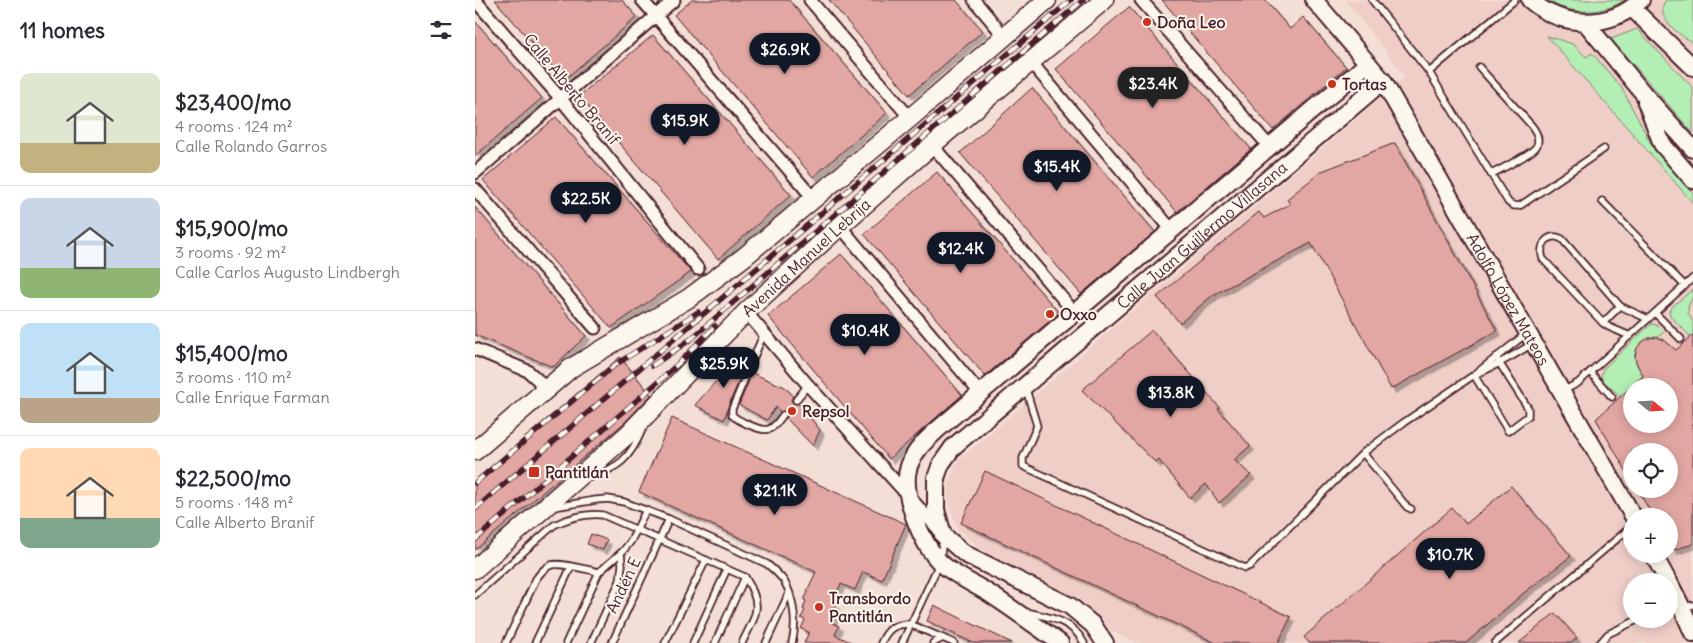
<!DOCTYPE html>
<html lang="en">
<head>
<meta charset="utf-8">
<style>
  :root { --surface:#fff; --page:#f2f2f3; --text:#2b2b33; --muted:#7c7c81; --line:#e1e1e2; --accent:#111827 }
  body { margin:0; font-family:Delius,sans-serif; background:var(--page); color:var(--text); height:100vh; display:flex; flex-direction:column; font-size:19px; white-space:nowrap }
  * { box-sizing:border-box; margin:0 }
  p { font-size:16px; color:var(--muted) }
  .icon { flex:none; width:28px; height:28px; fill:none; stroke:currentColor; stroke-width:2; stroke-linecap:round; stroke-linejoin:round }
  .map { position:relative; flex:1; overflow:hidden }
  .details { display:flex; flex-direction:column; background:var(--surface); width:475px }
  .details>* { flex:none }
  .needle { width:32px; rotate:108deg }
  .tools { position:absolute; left:1148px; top:378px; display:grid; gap:10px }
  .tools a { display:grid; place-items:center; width:55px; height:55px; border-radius:50%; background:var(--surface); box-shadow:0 2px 12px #0003; font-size:25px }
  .price { position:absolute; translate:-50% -42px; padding:0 11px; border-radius:18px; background:var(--accent); color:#fff; font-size:16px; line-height:32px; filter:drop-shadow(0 1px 2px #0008) }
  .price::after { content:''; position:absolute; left:50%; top:30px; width:15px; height:11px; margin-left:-8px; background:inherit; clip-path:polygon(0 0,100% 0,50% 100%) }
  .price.selected { background:#222; color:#fff }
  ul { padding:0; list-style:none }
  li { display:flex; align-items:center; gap:15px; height:125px; padding:0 20px }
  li+li { border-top:1px solid var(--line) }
  li span { display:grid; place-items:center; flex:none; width:140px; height:100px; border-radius:10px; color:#555 }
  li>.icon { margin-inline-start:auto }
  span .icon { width:60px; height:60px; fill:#fffc; stroke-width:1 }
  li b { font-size:21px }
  h2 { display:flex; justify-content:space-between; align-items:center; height:60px; padding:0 20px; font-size:21px }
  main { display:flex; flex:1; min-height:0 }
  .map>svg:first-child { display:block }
  .built { fill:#efcec7; fill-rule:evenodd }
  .green { fill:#b3efb5; stroke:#7e8770 }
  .building { fill:#e2a7a3; stroke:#4a1f2b; filter:url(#shadow) }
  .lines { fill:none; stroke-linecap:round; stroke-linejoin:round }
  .lane-casing { stroke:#4a1f2b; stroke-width:9 }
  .street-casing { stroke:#4a1f2b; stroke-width:15 }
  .secondary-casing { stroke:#4a1f2b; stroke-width:20 }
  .primary-casing { stroke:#4a1f2b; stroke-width:21 }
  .lane { stroke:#fbf7ec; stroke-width:5.5 }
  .street { stroke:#fbf7ec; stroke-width:11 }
  .secondary { stroke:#fbf7ec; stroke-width:16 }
  .primary { stroke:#fbf7ec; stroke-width:18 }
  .rail-casing { stroke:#4a1f2b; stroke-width:5.5 }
  .rail { stroke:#fbf7ec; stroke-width:4; stroke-dasharray:11; stroke-linecap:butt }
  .poi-dot { fill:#c8321e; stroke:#fbf7ec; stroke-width:2 }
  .labels { text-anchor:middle; stroke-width:4; stroke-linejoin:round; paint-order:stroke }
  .poi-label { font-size:16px; font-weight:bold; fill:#4a1f2b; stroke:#fbf7ec; text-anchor:start }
  .street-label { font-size:16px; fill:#4a1f2b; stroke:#fbf7ec }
</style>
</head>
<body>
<main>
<section class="details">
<h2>11 homes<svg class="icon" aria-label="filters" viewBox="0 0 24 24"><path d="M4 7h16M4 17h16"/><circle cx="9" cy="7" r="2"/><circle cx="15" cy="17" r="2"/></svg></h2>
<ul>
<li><span style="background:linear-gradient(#dfe7d0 70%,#c2b280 0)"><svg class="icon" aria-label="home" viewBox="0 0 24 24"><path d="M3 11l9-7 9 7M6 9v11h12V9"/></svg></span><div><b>$23,400/mo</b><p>4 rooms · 124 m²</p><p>Calle Rolando Garros</p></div></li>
<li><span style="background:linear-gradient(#c9d6e8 70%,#8fb573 0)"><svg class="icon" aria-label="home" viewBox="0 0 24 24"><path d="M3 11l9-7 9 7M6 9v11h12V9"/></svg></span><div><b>$15,900/mo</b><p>3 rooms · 92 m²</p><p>Calle Carlos Augusto Lindbergh</p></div></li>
<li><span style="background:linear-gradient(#bfe0f5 75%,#b9a48a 0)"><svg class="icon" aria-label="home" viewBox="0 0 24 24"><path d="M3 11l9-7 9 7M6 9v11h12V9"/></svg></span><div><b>$15,400/mo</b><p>3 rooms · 110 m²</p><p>Calle Enrique Farman</p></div></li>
<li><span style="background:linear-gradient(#ffd9b3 70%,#7fa58c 0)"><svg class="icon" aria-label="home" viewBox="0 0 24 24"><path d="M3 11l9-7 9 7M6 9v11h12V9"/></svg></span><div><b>$22,500/mo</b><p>5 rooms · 148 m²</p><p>Calle Alberto Branif</p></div></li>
</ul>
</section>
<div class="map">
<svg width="1218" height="643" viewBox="0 0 1218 643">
  <defs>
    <filter id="shadow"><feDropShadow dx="4.5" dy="4.5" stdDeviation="0" flood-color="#0004"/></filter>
  </defs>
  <rect width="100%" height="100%" fill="#f4dfd6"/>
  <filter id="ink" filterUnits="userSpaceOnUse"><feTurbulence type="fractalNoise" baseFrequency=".02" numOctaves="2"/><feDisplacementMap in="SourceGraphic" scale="10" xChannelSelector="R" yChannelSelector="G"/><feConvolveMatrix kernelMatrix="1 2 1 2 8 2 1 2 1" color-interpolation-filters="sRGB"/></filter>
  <g filter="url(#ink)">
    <path class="built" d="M870,0H1218V643H663L636,631L629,621L608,602L516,557L482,528L473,499V487L476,476L483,461L929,78L921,64ZM1156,386H1194V424H1156ZM1156,451H1194V489H1156ZM1156,516H1194V554H1156ZM1156,581H1194V619H1156Z"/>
    <g class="green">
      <path d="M1073,0H1150C1127,14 1095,16 1073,0Z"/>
      <path d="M1191,0H1218V43C1205,35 1178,17 1191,0Z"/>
      <path d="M1162,29L1218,88V133L1136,39Z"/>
      <path d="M1072,36L1098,44L1111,57L1117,53L1146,87L1180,151L1218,193V203Z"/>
      <path d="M1218,289V296L1213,307V313L1218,322V335L1216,337L1196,317L1194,312L1196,308Z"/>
      <path d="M1178,324L1183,326L1189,332L1160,355C1161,364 1163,369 1170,374L1146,397L1127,380L1126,376L1128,369L1175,325Z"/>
    </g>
    <g class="building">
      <path d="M20,0H147L162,17L89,80Z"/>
      <path d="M217,0H314L412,113L338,177L199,15Z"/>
      <path d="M354,0H481L508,31L434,95Z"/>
      <path d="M687,0H790L815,29L828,17L871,67L798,130Z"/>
      <path d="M654,7L776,149L702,212L581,69Z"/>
      <path d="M0,21L67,98L0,156Z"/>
      <path d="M178,35L316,195L243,259L104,96Z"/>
      <path d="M557,88L680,232L606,294L485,153Z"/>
      <path d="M81,117L216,272L136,328L8,180Z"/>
      <path d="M920,143L1022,331L916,389L836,243L738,295L705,323L682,297L784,212L789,218L815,204L812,199L847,171Z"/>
      <path d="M462,172L584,313L510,376L389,234Z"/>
      <path d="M0,207L111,336L78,367L0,335Z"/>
      <path d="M366,254L487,395L414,459L293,316Z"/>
      <path d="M677,330L745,408L743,409L775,446L759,460L776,475L744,503L731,484L715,498L684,460L681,463L607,390Z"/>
      <path d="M1218,335V544L1198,550L1194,543V516H1178L1162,489H1194V451H1156V479L1121,419L1156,387V424H1194V386H1157L1168,376L1161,362L1160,355L1162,348L1167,342L1174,338L1182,337L1189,340L1201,350Z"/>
      <path d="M265,354L274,357L253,407L249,420L220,405Z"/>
      <path d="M145,357L176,395L150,422L0,550V480Z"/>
      <path d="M277,373L310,387L318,396L316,400L318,403L324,404L345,430L338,446L311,418L313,415L310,411L305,412L301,407L292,420L264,405Z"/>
      <path d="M197,418L431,524L407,580L388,572L380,590L366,584L357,603L360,604L356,613L360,614L356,622L364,626L360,635L378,643H329L334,632L326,629L330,620L326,618L330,610L328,609L331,601L329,600L333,592L332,591L341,572L164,492Z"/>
      <path d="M510,471L816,617L803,643H741L486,523Z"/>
      <path d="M1036,486L1096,556L1050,592L991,643H834L829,637L977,508L991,524Z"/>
      <path d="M116,534L132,540L128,550L112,544Z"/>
      <path d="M459,605L471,611L537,643H498L452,621Z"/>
      <path d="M1080,613L1102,638L1096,643H1044Z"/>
    </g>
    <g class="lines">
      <defs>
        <g id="lane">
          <path d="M897,0L954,72"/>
          <path d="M1040,0L954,72L1033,202C1037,206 1041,207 1046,205L1129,149"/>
          <path d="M1004,67L1056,125C1061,131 1066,139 1061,147C1057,153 1025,170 1016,174"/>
          <path d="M1127,201L1210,286"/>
          <path d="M1180,313L1206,339"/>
          <path d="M1128,323L1145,306"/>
          <path d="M289,333L257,409V415C262,420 286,432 294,429C300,427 304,420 308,415"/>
          <path d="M1155,336L1134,327L1128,323L1068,259C1063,246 1073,231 1087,239L1145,306L1173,319"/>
          <path d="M1021,357L1025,364L1053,408V416L1033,431L999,375C1022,366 1037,356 1057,344"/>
          <path d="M1115,372L1137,397"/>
          <path d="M551,389L562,426L548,458V466L770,568L775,566L888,453L928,423L999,375L1052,333"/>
          <path d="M1088,391L1103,383L1218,278"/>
          <path d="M321,400L333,385"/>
          <path d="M888,453L932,507L936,509"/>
          <path d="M113,478C144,468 155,459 168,428"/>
          <path d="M79,507L121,500L133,499L149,502L194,519L292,564C298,569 304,574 309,581C319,597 322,625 317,643"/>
          <path d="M0,595L79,525C94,518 111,513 128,515L270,577C289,607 281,614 267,643"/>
          <path d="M1194,611L1218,605"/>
          <path d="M551,612C574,617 597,620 609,643"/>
          <path d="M31,643L61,579C65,573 69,568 76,565C86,562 113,570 124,572L148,551L156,541L171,510"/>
          <path d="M60,643L96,567"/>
          <path d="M91,643L124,572"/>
          <path d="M116,643L145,581L147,565L146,553"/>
          <path d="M137,643L194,519"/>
          <path d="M190,643L231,560"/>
          <path d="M218,643L252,569"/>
          <path d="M240,643L270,577"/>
          <path d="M291,643L314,593"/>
          <path d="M406,643C413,628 419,624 435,624L479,643"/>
          <path d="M427,643L465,562L468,539"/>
          <path d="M458,643L468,638"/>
          <path d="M1020,643L1156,527"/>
          <path d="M1125,643L1133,634L1164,619"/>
        </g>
        <g id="street">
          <path d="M0,0L86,99L223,269"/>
          <path d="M167,0L339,199"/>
          <path d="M335,0L435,118"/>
          <path d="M499,0L529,36"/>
          <path d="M666,0L794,146"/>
          <path d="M555,61L696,229"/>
          <path d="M457,145L599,312"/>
          <path d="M0,173L199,0"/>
          <path d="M0,189L120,328"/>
          <path d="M365,226L505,393"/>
          <path d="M271,312L333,385L465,531"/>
          <path d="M0,349L53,371L64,381L67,394"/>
        </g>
        <g id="secondary">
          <path id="s1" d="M839,0L908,81L1158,516"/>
          <path d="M1055,0C1087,28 1134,30 1166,0"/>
          <path d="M1157,8L1218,67"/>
          <path d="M1110,22L1168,93L1218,149"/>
          <path d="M1171,102L1187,144L1218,180"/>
          <path d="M1178,554L1193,581"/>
          <path d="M1194,582L1207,608L1218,633"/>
          <path d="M585,643C561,626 537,608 512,592C497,583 481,576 467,564C447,546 425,492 434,466C440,450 450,441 462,430L893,63"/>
          <path id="s2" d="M630,643L618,625L595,606L490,554L468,535L461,510V478L466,464L478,447L908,81"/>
        </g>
        <g id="primary">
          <path d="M0,451L96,368L214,298L269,257L435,118L572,0"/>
          <path id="s3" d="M0,569L153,434L271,312L365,226L457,145L629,0"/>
        </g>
      </defs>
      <use href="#lane" class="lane-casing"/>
      <use href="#street" class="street-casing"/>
      <use href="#secondary" class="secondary-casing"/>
      <use href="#primary" class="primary-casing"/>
      <use href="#lane" class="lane"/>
      <use href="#street" class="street"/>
      <use href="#secondary" class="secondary"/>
      <use href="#primary" class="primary"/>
      <defs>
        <g id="rail">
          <path d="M177,366L216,339L608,0"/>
          <path d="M0,483L140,365L223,312"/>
          <path d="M0,509L596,0"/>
          <path d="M0,540L184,381L204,363L240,326"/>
        </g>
      </defs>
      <use href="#rail" class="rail-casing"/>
      <use href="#rail" class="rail"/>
    </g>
  </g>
  <g class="poi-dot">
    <circle cx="672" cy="22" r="5"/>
    <circle cx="857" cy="84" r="5"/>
    <circle cx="575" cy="314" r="5"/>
    <circle cx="317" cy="411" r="5"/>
    <rect x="53" y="466" width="12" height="12" rx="2.5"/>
    <circle cx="344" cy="607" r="5"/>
  </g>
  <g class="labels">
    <g class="poi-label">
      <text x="682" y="28">Doña Leo</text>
      <text x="867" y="90">Tortas</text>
      <text x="585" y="320">Oxxo</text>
      <text x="327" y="417">Repsol</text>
      <text x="70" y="478">Pantitlán</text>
      <text x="354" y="604">Transbordo<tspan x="354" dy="18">Pantitlán</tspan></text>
    </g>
    <g class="street-label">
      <text transform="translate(97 89) rotate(50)" y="6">Calle Alberto Branif</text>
      <text dy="6" stroke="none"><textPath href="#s2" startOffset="618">Calle Juan Guillermo Villasana</textPath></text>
      <text dy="6" stroke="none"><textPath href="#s3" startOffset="455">Avenida Manuel Lebrija</textPath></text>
      <text dy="6" stroke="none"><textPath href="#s1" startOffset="358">Adolfo López Mateos</textPath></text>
      <text transform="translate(148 585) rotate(-65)" y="6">Andén E</text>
    </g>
  </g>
</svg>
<div class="tools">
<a><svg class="needle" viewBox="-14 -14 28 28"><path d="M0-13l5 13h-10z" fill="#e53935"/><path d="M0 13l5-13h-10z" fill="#7c7c81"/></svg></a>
<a><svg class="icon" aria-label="locate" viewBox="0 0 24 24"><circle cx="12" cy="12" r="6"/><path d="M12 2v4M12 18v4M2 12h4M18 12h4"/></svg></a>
<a>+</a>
<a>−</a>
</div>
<b class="price" style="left:310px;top:75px">$26.9K</b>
<b class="price selected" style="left:678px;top:109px">$23.4K</b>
<b class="price" style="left:210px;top:146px">$15.9K</b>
<b class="price" style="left:582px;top:192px">$15.4K</b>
<b class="price" style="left:111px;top:224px">$22.5K</b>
<b class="price" style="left:486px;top:274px">$12.4K</b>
<b class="price" style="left:390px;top:356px">$10.4K</b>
<b class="price" style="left:249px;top:389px">$25.9K</b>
<b class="price" style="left:696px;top:418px">$13.8K</b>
<b class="price" style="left:300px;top:516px">$21.1K</b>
<b class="price" style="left:975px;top:580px">$10.7K</b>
</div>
</main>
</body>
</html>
